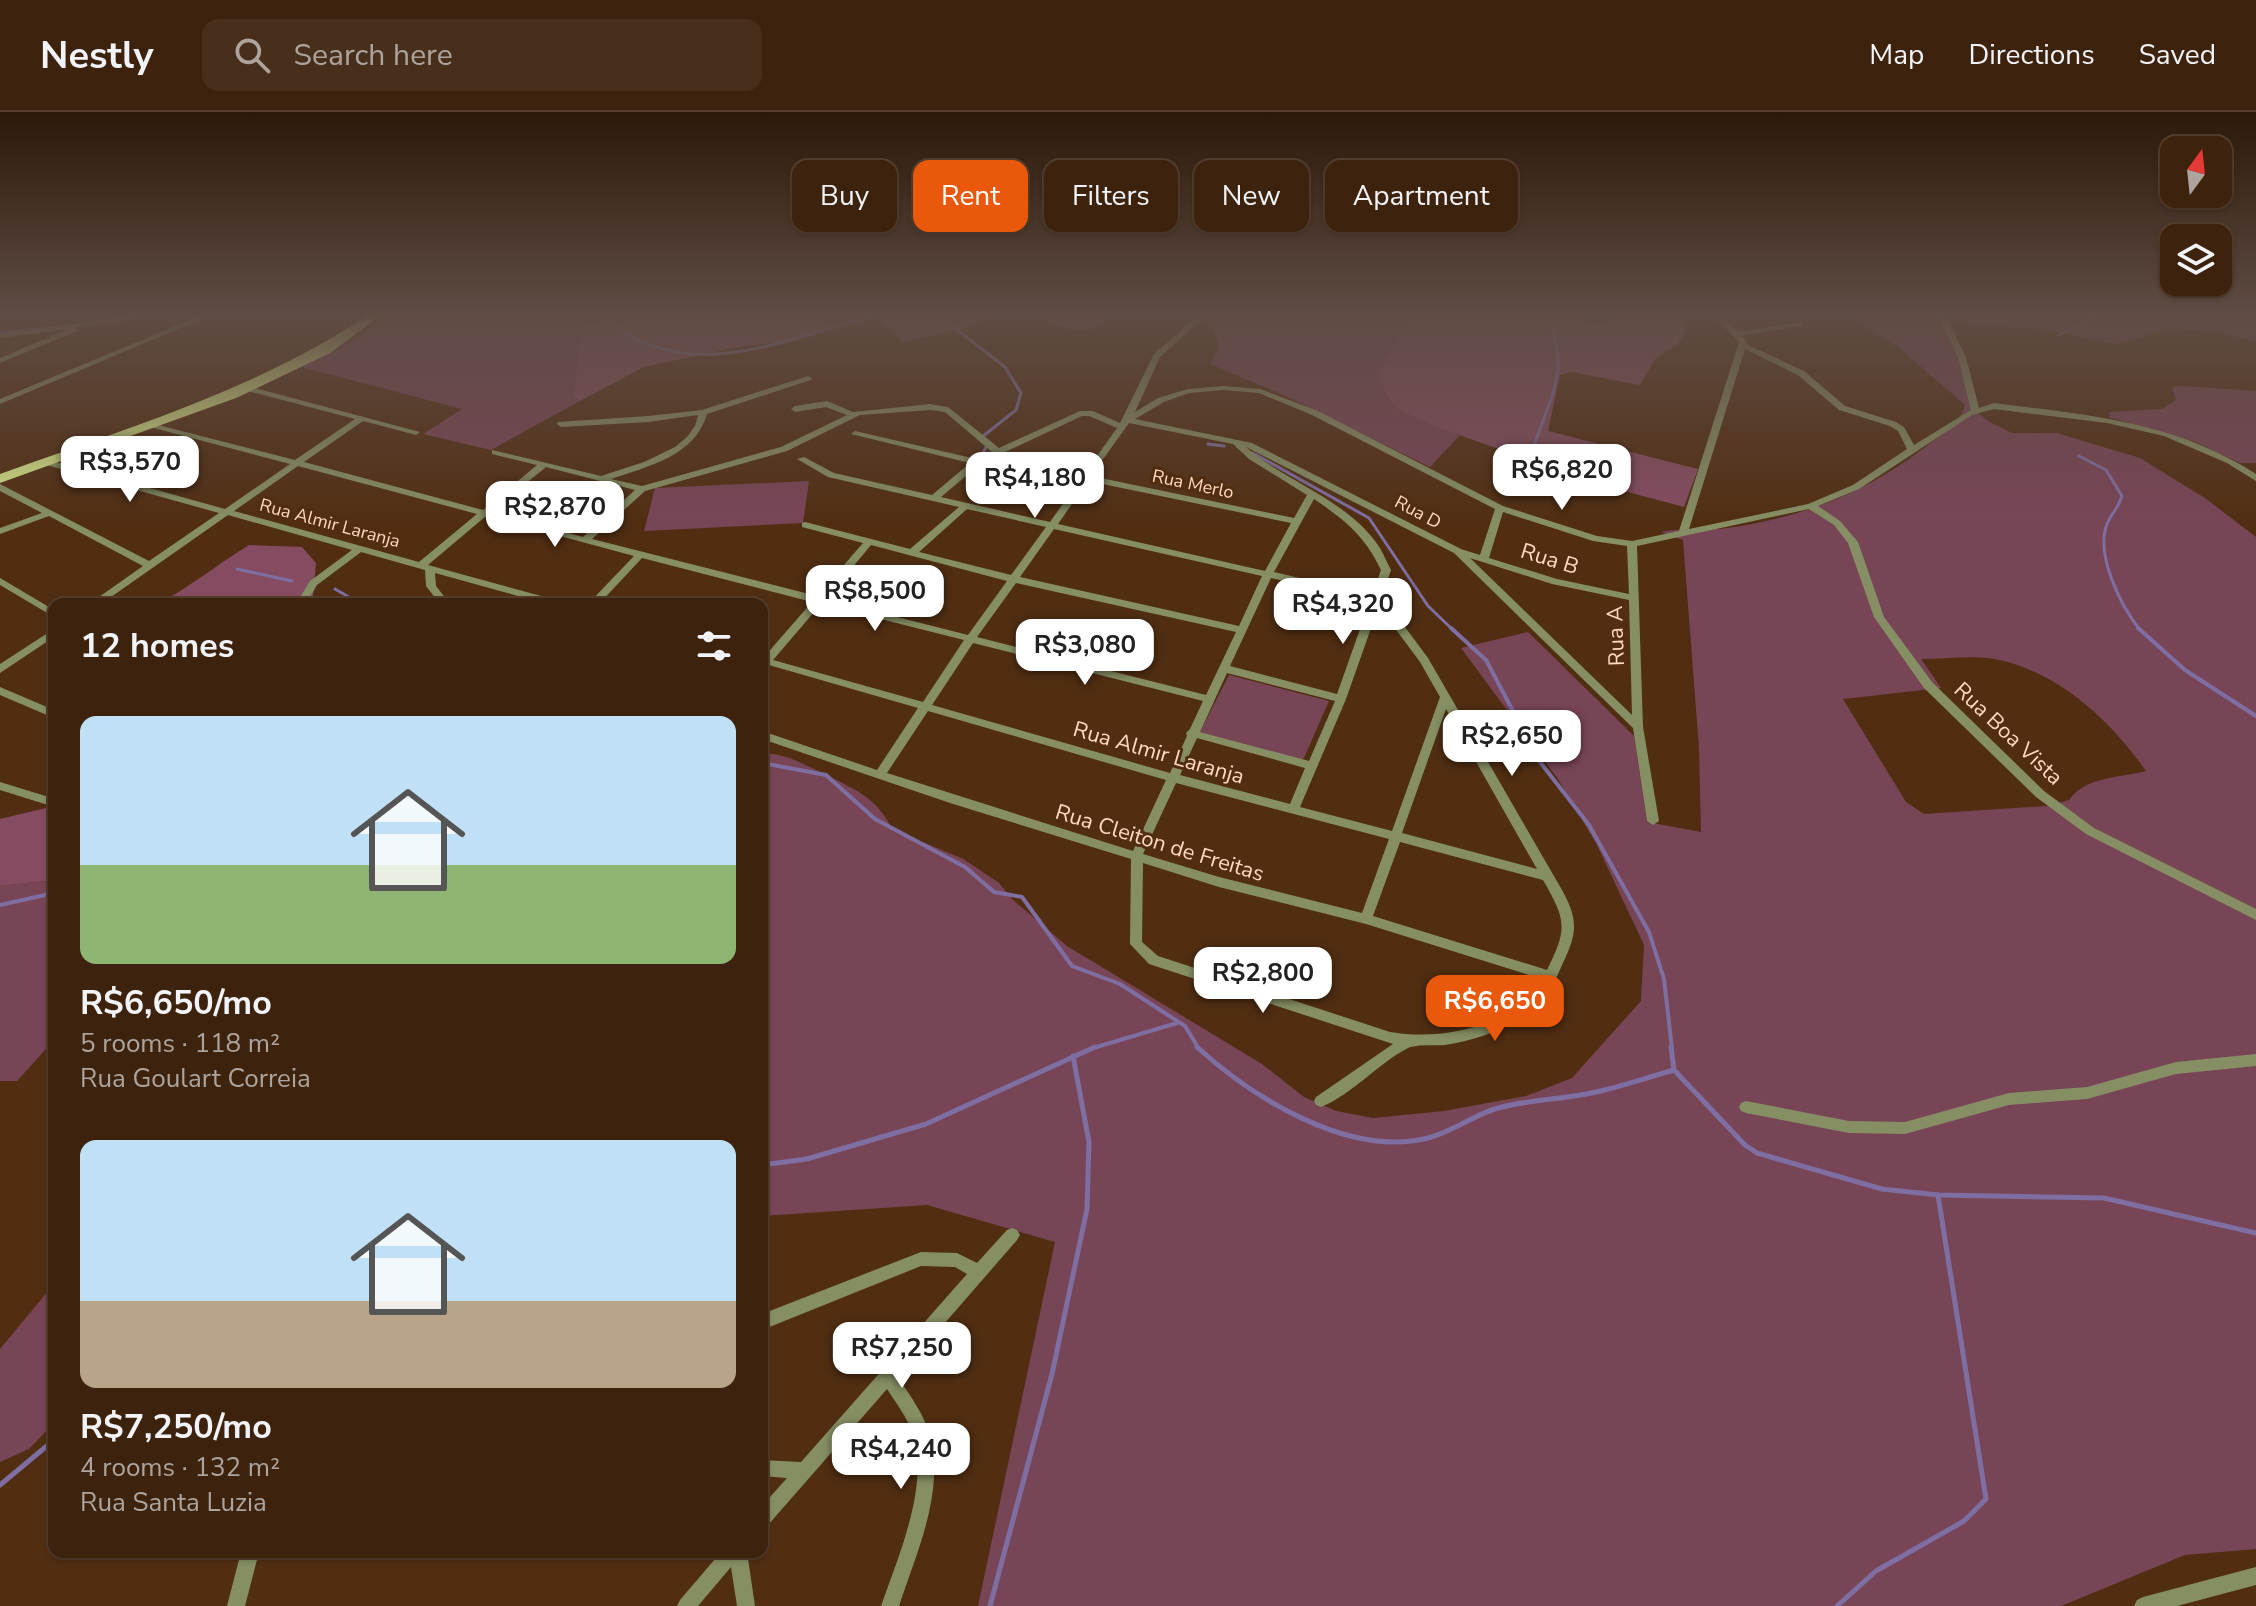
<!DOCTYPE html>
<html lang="en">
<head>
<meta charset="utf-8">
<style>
  :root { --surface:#3d220e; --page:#482f1c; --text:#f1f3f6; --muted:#ada49e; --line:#563f2e; --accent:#ea580c }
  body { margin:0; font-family:"Nunito Sans",sans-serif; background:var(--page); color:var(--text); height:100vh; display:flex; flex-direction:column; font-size:30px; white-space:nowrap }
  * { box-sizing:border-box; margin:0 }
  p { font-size:26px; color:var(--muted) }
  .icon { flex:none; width:44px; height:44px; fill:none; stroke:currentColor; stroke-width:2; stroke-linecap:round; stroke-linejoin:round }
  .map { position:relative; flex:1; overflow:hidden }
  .side { position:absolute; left:48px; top:486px; width:720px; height:960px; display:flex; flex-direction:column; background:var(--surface); border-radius:16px; box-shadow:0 2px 6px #0004,0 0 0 2px var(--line) }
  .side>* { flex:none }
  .hud { position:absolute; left:792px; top:48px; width:760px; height:72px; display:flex; gap:16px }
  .needle { width:52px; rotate:15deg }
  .tools { position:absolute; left:2160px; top:24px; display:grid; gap:16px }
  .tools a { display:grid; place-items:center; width:72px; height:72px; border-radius:16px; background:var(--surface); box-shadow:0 2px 6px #0004,0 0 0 2px var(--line); font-size:40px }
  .price { position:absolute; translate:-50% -68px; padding:0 18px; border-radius:16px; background:#fff; color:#222; font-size:26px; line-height:52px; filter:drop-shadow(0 2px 4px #0008) }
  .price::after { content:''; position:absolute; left:50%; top:48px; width:24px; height:18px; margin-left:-12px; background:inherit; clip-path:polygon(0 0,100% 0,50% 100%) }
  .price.active { background:var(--accent); color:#fff }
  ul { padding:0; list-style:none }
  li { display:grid; align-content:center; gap:16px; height:424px; padding:0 32px }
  li span { display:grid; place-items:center; height:248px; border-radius:16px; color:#555 }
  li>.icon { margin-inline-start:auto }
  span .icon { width:144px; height:144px; fill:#fffc; stroke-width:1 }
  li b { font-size:34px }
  h2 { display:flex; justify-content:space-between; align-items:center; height:96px; padding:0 32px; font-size:34px }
  .pill { padding:0 28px; border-radius:16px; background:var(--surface); box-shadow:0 2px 6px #0004,0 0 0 2px var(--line); font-size:28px; line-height:72px }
  .pill.active { background:var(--accent); color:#fff }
  header { display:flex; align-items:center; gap:48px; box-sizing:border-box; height:112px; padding:0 40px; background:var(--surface); border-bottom:2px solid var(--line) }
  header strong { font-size:38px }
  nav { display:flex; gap:44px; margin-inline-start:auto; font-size:28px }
  .search { width:560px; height:72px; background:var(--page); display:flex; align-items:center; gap:20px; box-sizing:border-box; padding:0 28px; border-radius:16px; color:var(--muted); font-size:30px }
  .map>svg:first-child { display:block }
  .green { fill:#784557; fill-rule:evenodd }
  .forest { fill:#854c61 }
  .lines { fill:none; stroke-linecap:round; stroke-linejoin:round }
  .stream-far2 { stroke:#7e6ea2; stroke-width:3 }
  .stream-far1 { stroke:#7e6ea2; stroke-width:4 }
  .stream { stroke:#7e6ea2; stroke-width:5 }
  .minor { fill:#868f63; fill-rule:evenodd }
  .primary { fill:#d3e587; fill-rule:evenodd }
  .labels { text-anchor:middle; stroke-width:6; stroke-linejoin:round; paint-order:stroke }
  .far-street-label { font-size:18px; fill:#fed9bf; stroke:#512e12 }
  .street-label { font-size:22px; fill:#fed9bf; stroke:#512e12 }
</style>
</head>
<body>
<header>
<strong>Nestly</strong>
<div class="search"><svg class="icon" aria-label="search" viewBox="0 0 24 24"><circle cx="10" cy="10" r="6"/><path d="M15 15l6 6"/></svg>Search here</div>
<nav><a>Map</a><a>Directions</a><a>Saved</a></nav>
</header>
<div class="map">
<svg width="2256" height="1494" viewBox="0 0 2256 1494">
  <rect width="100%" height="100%" fill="#512e12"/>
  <g class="green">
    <path d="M388,202H618L612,208L580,215L574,283L578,290L491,338L423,322L462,297L301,255L350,230Z"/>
    <path d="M1193,202H1410L1378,262C1392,300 1423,310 1460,323L1430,355L1281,282L1210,252L1219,235L1213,216Z"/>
    <path d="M1853,202H2256V230L2219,220L2169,217L2116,232L2041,217L1944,210L1957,238L1972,296L1988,309L2012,321H2057L2140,346L2205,386L2256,425V1437L2185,1443L2061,1494H978L1055,1130L927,1093L762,1104V641C788,642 803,652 826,663C855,677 878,687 892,717L963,747L999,771L1012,787L1067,834L1262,952L1304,985L1336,999L1373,1006L1444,999L1526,984L1572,966L1641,889L1644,833L1597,733L1558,667L1461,536L1528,520L1634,624L1647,710L1701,720L1699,636L1683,428L1661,420C1684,415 1705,419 1728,416C1800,406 1866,381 1924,336C1940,324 1959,313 1965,293L1897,234L1856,209ZM1921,547C1945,547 1972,543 1995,547C2059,560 2110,608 2146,659C2120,666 2086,664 2069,688L2047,694L1924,702L1906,690L1843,587L1941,576Z"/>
    <path d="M2183,274L2256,279V351H2240L2196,330L2109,305L2110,300L2162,297L2176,288L2172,275Z"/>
    <path d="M809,369L803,411L644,419L655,376Z"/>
    <path d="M1229,563L1329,589L1303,648L1200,620Z"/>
    <path d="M54,768V928L17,969H0V774Z"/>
    <path d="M54,1172V1311L29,1337L0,1350V1237Z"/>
  </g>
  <g class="forest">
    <path d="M618,202H991L970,215L902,230L882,209L867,208L797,227L728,237L644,255L578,290L574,283L580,214L612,208Z"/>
    <path d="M1026,202H1097L1106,209C1079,230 1053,209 1026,202Z"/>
    <path d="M1410,202H1577L1593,211L1639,202H1681L1687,215L1678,232L1656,246L1640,273L1571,260L1560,263L1548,319L1698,357L1684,395L1594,371L1434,314L1400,298L1386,283L1378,262Z"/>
    <path d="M249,433L302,435L316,451L313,484L323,492H158C190,475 218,452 249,433Z"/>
    <path d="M54,694V768L0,774V707Z"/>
  </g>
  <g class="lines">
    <g class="stream-far2">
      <path d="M357,202H369"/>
      <path d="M600,202C686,282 790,222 886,202"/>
      <path d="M937,202L1005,255L1021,281L1016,298L982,325"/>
      <path d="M108,207L137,202"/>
      <path d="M0,221L44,216"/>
      <path d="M2059,223L2098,202"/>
      <path d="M1208,332L1224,334"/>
      <path d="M1253,341L1369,406L1428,494L1453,518"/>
      <path d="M2079,344L2106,358L2122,384C2119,395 2111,402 2107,412C2095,443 2121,494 2140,518"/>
      <path d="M980,346L988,332"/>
      <path d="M1529,351C1543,294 1577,260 1544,202"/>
      <path d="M237,457L292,469"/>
      <path d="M335,477L361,492"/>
    </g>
    <g class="stream-far1">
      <path d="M1451,516L1486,548L1540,650L1589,713L1649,820L1664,867L1672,937"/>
      <path d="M2138,516L2185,558L2256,604"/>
      <path d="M762,651L826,663L875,707L965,755L994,780L1022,785L1072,854L1120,872L1185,914L1199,937"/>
      <path d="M0,793L54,781"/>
      <path d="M1090,937L1177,911"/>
    </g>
    <g class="stream">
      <path d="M1197,935C1253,986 1349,1046 1428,1026C1452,1020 1472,1004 1495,997C1523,988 1556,988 1586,982C1615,977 1645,966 1674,958"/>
      <path d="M1671,935L1674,958L1745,1033L1757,1041L1882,1077L1938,1083L2104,1086L2256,1121"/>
      <path d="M762,1053L807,1047L926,1012L1095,935"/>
      <path d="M0,1373L54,1328"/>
      <path d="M990,1494L1052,1262L1087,1097L1089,1030L1073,944"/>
      <path d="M1837,1494L1876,1459L1964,1409L1986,1387L1938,1083"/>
    </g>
    <g class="minor">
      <path d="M142,202H160L156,204L77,215V219L0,251V246L68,217L0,226V222Z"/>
      <path d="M204,202H214L0,292V287Z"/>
      <path d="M1200,202H1208L1160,245L1135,300L1158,286L1188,277L1223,274L1260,277L1318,299L1503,394L1597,424L1632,429L1679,419L1739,230L1712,202H1720L1738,220L1802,210V214H1799L1741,224L1747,230L1746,232L1804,259L1845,294L1896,310L1904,315L1914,333L1971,298L1958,245L1937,202H1945L1966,245L1979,296L1994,291C2088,303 2174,309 2256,362V369L2227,351L2164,324L2107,311L1994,297L1972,303L1859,377L1818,394L1840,409L1858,430L1884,505L1932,570L2044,679L2094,716L2256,797V808L2086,722L2036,685L1924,576L1874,505L1848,431L1834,413L1809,397L1637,434L1643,615L1659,709L1653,713L1647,709L1633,616L1454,441L1246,335C1287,371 1349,388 1380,436C1384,443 1387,451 1391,458L1377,498L1402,511L1428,546L1562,778C1579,809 1577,822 1562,853C1557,864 1552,877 1544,886C1520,913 1480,928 1445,933C1434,934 1418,932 1408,936C1377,952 1353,982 1321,995L1316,993L1314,989L1316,985L1393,932L1149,852L1130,832L1131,747L950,691L762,627V619L877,658L918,596L769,553L762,555V545H764L812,490L642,446L599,492H588L634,444L486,404L428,453L563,490L564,492H547L435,461L436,474L450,492H440L426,474L425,458L361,440L317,473L306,492H296L310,469L352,438L228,403L101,492H89L143,454L49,404L0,422V416L42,401L0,379V372L149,449L219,401L43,352V348H49L225,397L290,352L150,315V311L295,348L355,307L244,278L243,276L247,274L420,320L416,323L363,309L304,350L483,398L537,353L492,342V338L601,364L644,350L675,335L687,325L695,314L698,303L648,310L561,315L557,312L558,310L648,304L702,298L808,264L812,266L811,268L707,302C695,344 649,354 611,367L642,374L781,335L847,303L826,295L795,300L791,297L795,294L827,289L853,300L930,292L948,295L999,336L1080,299H1093L1120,311L1154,242ZM1745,237L1798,263L1839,298L1890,314L1898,319L1907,337L1853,373L1808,392L1689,417ZM1223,278L1259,281L1312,303L1495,397L1480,443L1461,437L1252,331L1135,307L1164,290L1189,281ZM930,298L945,300L992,340L976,347L855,319L851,322L970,351L932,383L834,361L804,345L797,347L828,365L959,395L910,437L805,410L802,411V415L863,431L817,484L592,427L645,379L787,339L860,303ZM1082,304H1089L1117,316L1050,410L941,385L980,352ZM1129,311L1233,332L1249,347L1307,383L1294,406L1091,364ZM298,354L477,402L419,450L234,399ZM546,355L635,378L583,425L491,400ZM1088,369L1291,411L1265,459L1058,412ZM1314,387C1345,408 1365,424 1381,458L1372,483L1274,460ZM967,397L1046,415L1011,463L919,440ZM1503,400L1593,429L1627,434L1629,482L1557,467L1489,446ZM1054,417L1262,464L1239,514L1020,465ZM871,433L1007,469L968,523L826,487ZM1470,446L1552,472L1629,488L1632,603ZM1271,466L1370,489L1337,582L1230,554ZM1016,471L1236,520L1206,583L977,525ZM821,492L964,528L923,590L773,548ZM1375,505L1394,515L1420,550L1440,585L1392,719L1300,695L1346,587ZM973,531L1203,589L1190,617L1186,621L1187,624L1170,661L932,593ZM1227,561L1335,589L1309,649L1200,620ZM1446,597L1537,757L1402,721ZM928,599L1166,668L1133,739L887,661ZM1197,626L1305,656L1290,692L1180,663ZM1176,671L1389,727L1362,801L1219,765L1143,742ZM1400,730L1543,768C1566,808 1568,816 1547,858L1373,804ZM1143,751L1219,775L1366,812L1542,867C1512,915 1443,929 1390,920L1158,844L1142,830Z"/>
      <path d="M0,466L54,498V505L0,473Z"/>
      <path d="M54,517V525L0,561V552Z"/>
      <path d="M0,575L54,598V606L0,583Z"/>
      <path d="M0,670L52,686L54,689L48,693L0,678Z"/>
      <path d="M2256,942V954L2176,962L2087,987L2009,993L1905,1022L1849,1021L1746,1001L1741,999L1739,995L1741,991L1746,989L1849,1009L1905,1010L2009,981L2087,975L2176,950Z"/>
      <path d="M1012,1116L1017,1118L1020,1123L1017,1128L898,1265C910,1284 925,1303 930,1325C945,1380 916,1442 899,1494H881C898,1445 931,1371 912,1320C907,1305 896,1291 887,1277L768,1413L762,1416V1394L787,1366L762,1364V1348L801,1350L967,1162L955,1155L921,1154L762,1218V1202L921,1140L957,1141L977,1151L1007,1118Z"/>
      <path d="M241,1440H259L245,1494H227Z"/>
      <path d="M721,1440H747L755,1494H737L731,1455L698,1494H677L680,1488Z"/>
      <path d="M2256,1455V1473L2177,1494H2134L2137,1488L2143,1485Z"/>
    </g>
    <path class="primary" d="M369,202H383L330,241L236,286L0,371V362C126,316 258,278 369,202Z"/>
  </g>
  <linearGradient id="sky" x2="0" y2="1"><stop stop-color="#2d190a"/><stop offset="0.49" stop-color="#5f4c44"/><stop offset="1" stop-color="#5f4c44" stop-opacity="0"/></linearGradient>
  <rect width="2256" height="411" fill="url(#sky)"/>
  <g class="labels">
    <g class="far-street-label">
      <text transform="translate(1193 372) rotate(12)" y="6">Rua Merlo</text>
      <text transform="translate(1418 400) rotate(28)" y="6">Rua D</text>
      <text transform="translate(330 411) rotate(15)" y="6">Rua Almir Laranja</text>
    </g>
    <g class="street-label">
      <text transform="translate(1550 446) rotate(17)" y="8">Rua B</text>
      <text transform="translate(1615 524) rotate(-92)" y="8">Rua A</text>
      <text transform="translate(2009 621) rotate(43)" y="8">Rua Boa Vista</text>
      <text transform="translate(1159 640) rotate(16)" y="8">Rua Almir Laranja</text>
      <text transform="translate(1160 730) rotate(17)" y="8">Rua Cleiton de Freitas</text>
    </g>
  </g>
</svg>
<div class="tools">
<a><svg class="needle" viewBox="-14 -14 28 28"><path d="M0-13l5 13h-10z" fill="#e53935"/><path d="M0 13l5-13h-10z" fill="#ada49e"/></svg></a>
<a><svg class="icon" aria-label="layers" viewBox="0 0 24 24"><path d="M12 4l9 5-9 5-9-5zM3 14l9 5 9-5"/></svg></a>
</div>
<b class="price" style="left:130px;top:392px">R$3,570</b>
<b class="price" style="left:1562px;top:400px">R$6,820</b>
<b class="price" style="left:1035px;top:408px">R$4,180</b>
<b class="price" style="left:555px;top:437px">R$2,870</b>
<b class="price" style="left:875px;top:521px">R$8,500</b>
<b class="price" style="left:1343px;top:534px">R$4,320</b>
<b class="price" style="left:1085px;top:575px">R$3,080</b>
<b class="price" style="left:1512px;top:666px">R$2,650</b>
<b class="price" style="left:1263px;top:903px">R$2,800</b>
<b class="price active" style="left:1495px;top:931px">R$6,650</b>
<b class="price" style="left:902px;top:1278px">R$7,250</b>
<b class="price" style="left:901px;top:1379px">R$4,240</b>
<div class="hud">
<a class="pill">Buy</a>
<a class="pill active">Rent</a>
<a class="pill">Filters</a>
<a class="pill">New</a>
<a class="pill">Apartment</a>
</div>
<section class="side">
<h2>12 homes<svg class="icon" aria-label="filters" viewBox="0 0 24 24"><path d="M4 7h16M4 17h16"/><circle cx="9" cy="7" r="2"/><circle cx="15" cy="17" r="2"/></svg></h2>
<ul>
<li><span style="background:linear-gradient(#bfe0f5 60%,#8fb573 0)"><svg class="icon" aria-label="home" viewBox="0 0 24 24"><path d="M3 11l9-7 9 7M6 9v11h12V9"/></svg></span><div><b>R$6,650/mo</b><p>5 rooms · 118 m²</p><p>Rua Goulart Correia</p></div></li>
<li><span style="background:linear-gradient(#bfe0f5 65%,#b9a48a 0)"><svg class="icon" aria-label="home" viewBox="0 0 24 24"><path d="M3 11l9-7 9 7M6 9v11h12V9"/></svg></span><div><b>R$7,250/mo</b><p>4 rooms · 132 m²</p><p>Rua Santa Luzia</p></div></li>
</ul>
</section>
</div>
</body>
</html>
